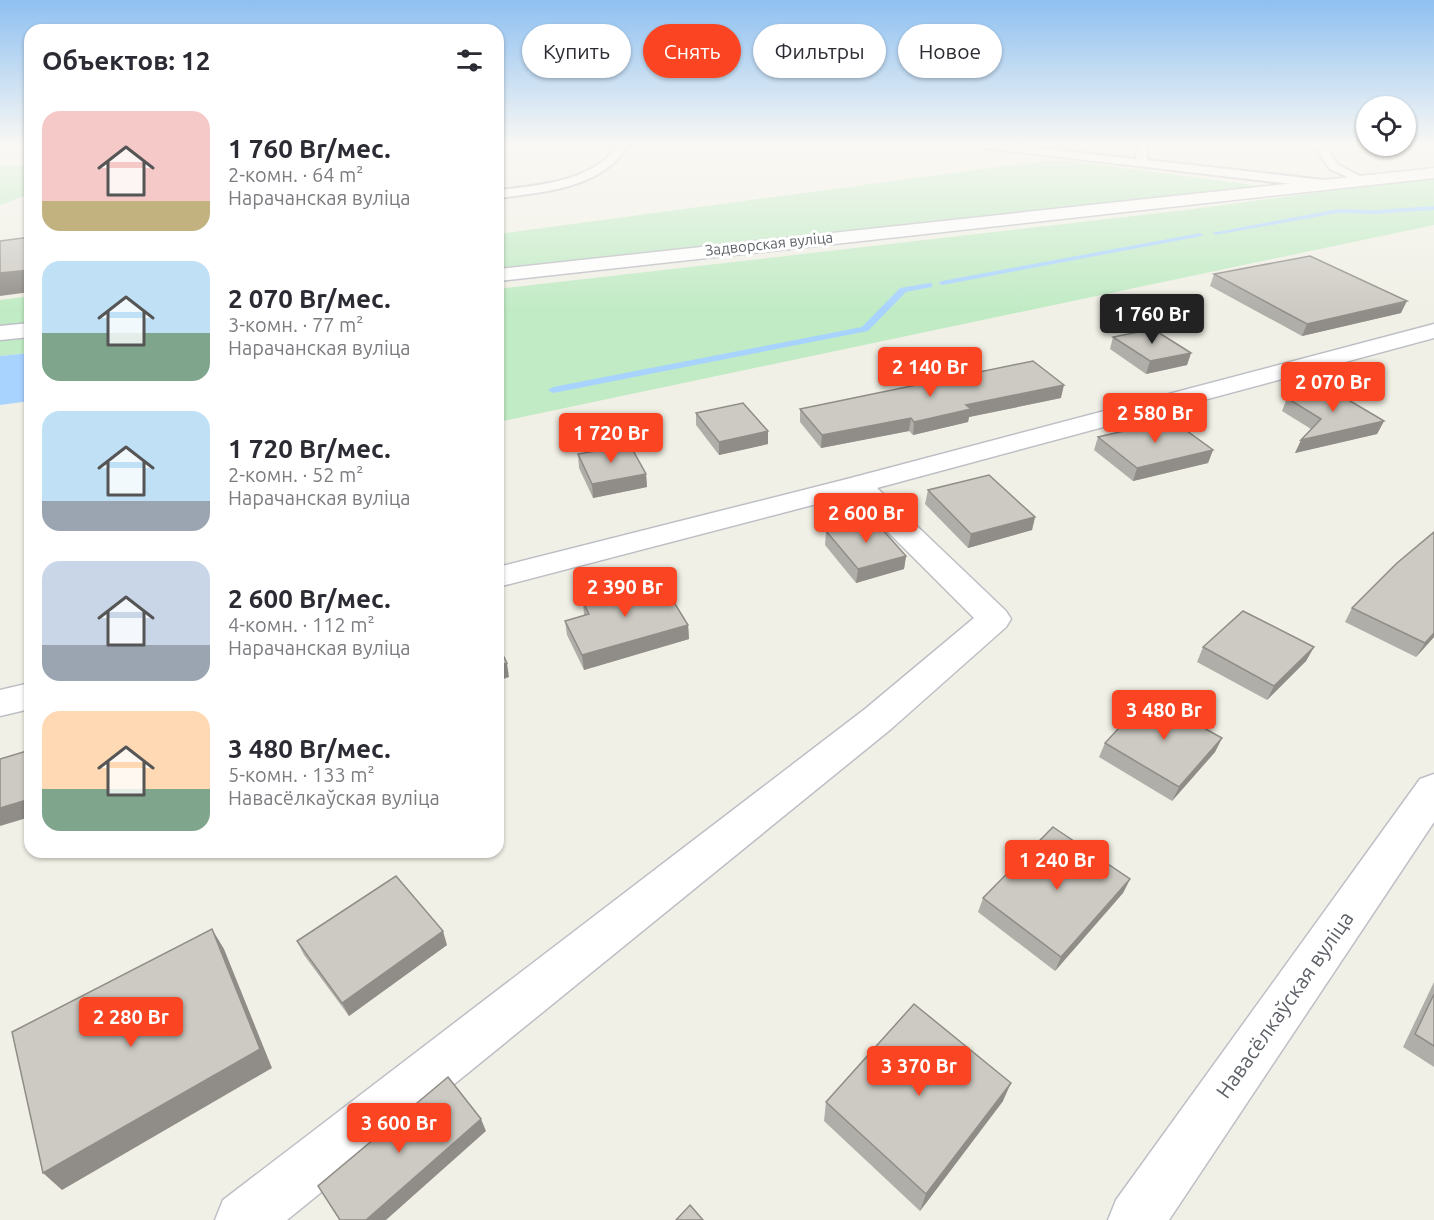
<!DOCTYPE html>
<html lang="ru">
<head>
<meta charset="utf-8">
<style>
  :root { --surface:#fff; --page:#f7f7f7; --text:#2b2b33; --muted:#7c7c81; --accent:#fb4422 }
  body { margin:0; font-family:Ubuntu,sans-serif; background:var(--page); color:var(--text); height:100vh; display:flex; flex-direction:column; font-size:22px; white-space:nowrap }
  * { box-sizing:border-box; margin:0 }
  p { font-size:20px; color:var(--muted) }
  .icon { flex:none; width:33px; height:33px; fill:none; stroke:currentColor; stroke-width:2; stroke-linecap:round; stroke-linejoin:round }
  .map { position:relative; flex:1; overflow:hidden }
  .drawer { position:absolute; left:24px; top:24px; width:480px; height:834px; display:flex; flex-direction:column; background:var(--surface); border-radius:18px; box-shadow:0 2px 4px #0004 }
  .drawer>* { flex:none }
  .top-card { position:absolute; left:522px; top:24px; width:570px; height:54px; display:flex; gap:12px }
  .controls { position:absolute; left:1356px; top:96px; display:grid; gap:12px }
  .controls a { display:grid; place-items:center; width:60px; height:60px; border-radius:50%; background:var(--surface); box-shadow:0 2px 4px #0004; font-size:30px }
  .price { position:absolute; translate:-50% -51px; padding:0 14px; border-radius:6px; background:var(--accent); color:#fff; font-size:20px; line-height:39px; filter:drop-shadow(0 2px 3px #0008) }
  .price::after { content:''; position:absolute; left:50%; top:36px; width:18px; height:14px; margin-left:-9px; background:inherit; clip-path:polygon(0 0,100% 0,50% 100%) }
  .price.on { background:#222; color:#fff }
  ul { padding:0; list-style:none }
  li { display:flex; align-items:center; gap:18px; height:150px; padding:0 18px }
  li span { display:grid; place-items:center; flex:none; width:168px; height:120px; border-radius:18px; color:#555 }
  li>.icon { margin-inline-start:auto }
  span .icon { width:72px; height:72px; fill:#fffc; stroke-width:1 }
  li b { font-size:26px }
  h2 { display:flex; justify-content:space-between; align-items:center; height:72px; padding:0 18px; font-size:26px }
  .pill { padding:0 21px; border-radius:27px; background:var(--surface); box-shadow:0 2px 4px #0004; font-size:21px; line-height:54px }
  .pill.on { background:var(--accent); color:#fff }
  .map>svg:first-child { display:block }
  .green { fill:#c0ebc4 }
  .water { fill:#a8d3ff }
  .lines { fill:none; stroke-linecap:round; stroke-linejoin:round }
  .stream { fill:#a8d3ff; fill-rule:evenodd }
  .lane-casing { stroke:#bebfc6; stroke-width:4 }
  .street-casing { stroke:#bebfc6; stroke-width:3 }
  .lane { fill:#fff; fill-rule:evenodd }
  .street { fill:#fff; fill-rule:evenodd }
  .wall { fill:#b0aea8 }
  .shaded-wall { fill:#908d88 }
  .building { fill:#cdcac3; stroke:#908d88; stroke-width:1.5 }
  .labels { text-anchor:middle; stroke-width:6; stroke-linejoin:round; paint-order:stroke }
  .far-street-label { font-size:15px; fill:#5d6168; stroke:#fff }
  .near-street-label { font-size:21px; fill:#5d6168; stroke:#fff }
</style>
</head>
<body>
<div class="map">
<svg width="1434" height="1220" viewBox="0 0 1434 1220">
  <rect width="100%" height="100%" fill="#f1f0e6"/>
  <g class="green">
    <path d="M1043,161H1071L1268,187L498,272V234Z"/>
    <path d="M0,165H27L30,167V194L0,205Z"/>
    <path d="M1434,177V225L498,422V289L1186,210Z"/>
    <path d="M30,296V324L0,327V300Z"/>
    <path d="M30,336V353L0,356V340Z"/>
  </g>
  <path class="water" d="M30,353V401L0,405V356Z"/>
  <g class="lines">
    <g class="stream">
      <path d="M1434,206V210L1374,214L1338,213L1215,235L1212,233L1338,209L1374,210Z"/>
      <path d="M1200,233L1203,235L1202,236L942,285L938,283L942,281Z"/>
      <path d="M929,283H932V287L906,292L868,331L553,393L548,390L553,387L862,327L900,288Z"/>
    </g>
    <defs>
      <g id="lane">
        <path d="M620,142H630C605,188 545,192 498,198V190C539,186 597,181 620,142Z"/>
        <path d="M954,142H983L1136,159L1138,142H1148L1147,160L1333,181L1339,185L1333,189L959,145Z"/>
        <path d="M1304,142L1323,143L1338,165L1370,181L1364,184L1360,183L1330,169L1315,147Z"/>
      </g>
      <g id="street">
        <path d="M1434,168V178L498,281V269Z"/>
        <path d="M30,323V337L0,340V326Z"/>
        <path d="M1434,324V338L877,488L1006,611L1011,619L1006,627L891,729L287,1220H215L223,1200L865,709L974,618L851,495L498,587V567L847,479Z"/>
        <path d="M30,683V709L0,716V690Z"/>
        <path d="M1434,774V822L1169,1220H1108L1116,1200L1420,779Z"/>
      </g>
    </defs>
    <use href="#lane" class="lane-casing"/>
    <use href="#street" class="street-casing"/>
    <use href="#lane" class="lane"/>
    <use href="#street" class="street"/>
  </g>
  <g class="wall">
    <path d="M1214,274L1401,313L1302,336L1210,286Z"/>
    <path d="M1113,337L1191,353L1187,365L1146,374L1110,349Z"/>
    <path d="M1061,398L969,417L968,422L913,435L909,431L821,448L800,422V409Z"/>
    <path d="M1287,398L1384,421L1377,434L1295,453L1311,429L1282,411Z"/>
    <path d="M696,413L768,444L719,455L696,425Z"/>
    <path d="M1098,437L1213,450L1208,463L1133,481L1094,450Z"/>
    <path d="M578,454L646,474L647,487L593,498L579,468Z"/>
    <path d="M928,490L1035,517L1032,530L968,548L925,504Z"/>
    <path d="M826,531L906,556L904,569L856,583L825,545Z"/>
    <path d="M1434,532V637L1416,657L1345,622L1352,608Z"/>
    <path d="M583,602L688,625L689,639L584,670L567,635L565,621L584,615Z"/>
    <path d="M1203,647H1314L1306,661L1267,700L1197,662Z"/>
    <path d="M1222,738L1215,752L1172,801L1099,757L1105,743Z"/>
    <path d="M1130,879L1123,893L1055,971L978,912L983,898Z"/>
    <path d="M297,941L447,945L349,1016L304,955Z"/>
    <path d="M1434,982V1067L1403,1047Z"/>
    <path d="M1003,1101L920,1211L824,1121L826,1102Z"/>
  </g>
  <g class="shaded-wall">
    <path d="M30,270V292L0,296V273Z"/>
    <path d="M1407,301L1401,313L1302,336L1307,324Z"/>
    <path d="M1191,353L1187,365L1146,374L1150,361Z"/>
    <path d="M1064,385L1061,398L969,417L968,422L913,435L914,422L966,405Z"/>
    <path d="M911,418L909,431L821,448L822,435Z"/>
    <path d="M1384,421L1377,434L1295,453L1301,440Z"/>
    <path d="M768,431V444L719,455V442Z"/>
    <path d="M1213,450L1208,463L1133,481L1137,468Z"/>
    <path d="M646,474L647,487L593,498L592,484Z"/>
    <path d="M1035,517L1032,530L968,548L971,534Z"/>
    <path d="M906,556L904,569L856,583L858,569Z"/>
    <path d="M688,625L689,639L584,670L582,655Z"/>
    <path d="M1434,633V637L1416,657L1425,643Z"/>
    <path d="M1314,647L1306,661L1267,700L1274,686Z"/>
    <path d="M507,663L509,677L498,681V666Z"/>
    <path d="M1222,738L1215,752L1172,801L1179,787Z"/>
    <path d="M30,799V817L0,826V808Z"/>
    <path d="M1130,879L1123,893L1055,971L1061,957Z"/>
    <path d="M212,929L224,949L272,1068L62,1190L43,1173Z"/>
    <path d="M443,931L447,945L349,1016L342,1003Z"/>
    <path d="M1011,1083L1003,1101L920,1211L926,1194Z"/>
    <path d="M481,1119L486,1131L386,1220H366Z"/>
  </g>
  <g class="building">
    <path d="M30,237V270L0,273V241Z"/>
    <path d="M1310,256L1407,301L1307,324L1214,274Z"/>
    <path d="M1153,329L1191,353L1150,361L1113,337Z"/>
    <path d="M1033,361L1064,385L966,405L971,409L914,422L911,418L822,435L800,409Z"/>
    <path d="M1330,389L1384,421L1301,440L1321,419L1287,398Z"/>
    <path d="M743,403L768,431L719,442L696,413Z"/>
    <path d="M1172,420L1213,450L1137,468L1098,437Z"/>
    <path d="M630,445L646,474L592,484L578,454Z"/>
    <path d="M989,475L1035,517L971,534L928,490Z"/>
    <path d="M873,519L906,556L858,569L826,531Z"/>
    <path d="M1434,532V633L1425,643L1352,608L1397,563Z"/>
    <path d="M661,581L688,625L582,655L565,621L589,614L583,602Z"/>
    <path d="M1243,611L1314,647L1274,686L1203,647Z"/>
    <path d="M498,645L507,663L498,666Z"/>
    <path d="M1148,697L1222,738L1179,787L1105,743Z"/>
    <path d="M30,750V799L0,808V759Z"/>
    <path d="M1053,827L1130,879L1061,957L983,898Z"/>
    <path d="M396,876L443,931L342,1003L297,941Z"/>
    <path d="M212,929L260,1049L43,1173L12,1032Z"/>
    <path d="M1434,994V1046L1415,1034Z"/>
    <path d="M914,1004L1011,1083L926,1194L826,1102Z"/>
    <path d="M448,1077L481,1119L366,1220H340L318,1186Z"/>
    <path d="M690,1205L703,1220H676Z"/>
  </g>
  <linearGradient id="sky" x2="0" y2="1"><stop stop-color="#8ec0f1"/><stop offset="0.46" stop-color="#f9f8f4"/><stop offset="1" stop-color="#f9f8f4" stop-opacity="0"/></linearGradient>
  <rect width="1434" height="312" fill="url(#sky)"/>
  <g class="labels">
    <g class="far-street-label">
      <text transform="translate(769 244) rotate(-6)" y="5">Задворская вуліца</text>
    </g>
    <g class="near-street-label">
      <text transform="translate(1285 1005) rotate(-55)" y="7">Навасёлкаўская вуліца</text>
    </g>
  </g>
</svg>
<div class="controls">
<a><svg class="icon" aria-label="locate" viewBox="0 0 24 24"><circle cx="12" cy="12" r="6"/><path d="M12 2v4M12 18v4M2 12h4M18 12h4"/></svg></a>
</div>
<b class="price on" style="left:1152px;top:345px">1 760 Br</b>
<b class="price" style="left:930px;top:398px">2 140 Br</b>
<b class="price" style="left:1333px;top:413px">2 070 Br</b>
<b class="price" style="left:1155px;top:444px">2 580 Br</b>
<b class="price" style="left:611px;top:464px">1 720 Br</b>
<b class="price" style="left:866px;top:544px">2 600 Br</b>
<b class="price" style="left:625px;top:618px">2 390 Br</b>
<b class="price" style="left:1164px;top:741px">3 480 Br</b>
<b class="price" style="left:1057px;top:891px">1 240 Br</b>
<b class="price" style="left:131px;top:1048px">2 280 Br</b>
<b class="price" style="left:919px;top:1097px">3 370 Br</b>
<b class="price" style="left:399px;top:1154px">3 600 Br</b>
<div class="top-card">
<a class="pill">Купить</a>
<a class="pill on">Снять</a>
<a class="pill">Фильтры</a>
<a class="pill">Новое</a>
</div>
<section class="drawer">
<h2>Объектов: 12<svg class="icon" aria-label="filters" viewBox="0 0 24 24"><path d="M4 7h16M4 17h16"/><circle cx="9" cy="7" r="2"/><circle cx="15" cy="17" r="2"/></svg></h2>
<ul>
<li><span style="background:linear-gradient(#f6c9c9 75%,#c2b280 0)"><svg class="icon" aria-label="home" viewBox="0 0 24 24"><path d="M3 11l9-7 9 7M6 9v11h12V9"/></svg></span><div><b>1 760 Br/мес.</b><p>2-комн. · 64 m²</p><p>Нарачанская вуліца</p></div></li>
<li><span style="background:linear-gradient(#bfe0f5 60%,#7fa58c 0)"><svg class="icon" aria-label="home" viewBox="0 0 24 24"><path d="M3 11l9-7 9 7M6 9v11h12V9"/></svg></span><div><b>2 070 Br/мес.</b><p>3-комн. · 77 m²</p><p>Нарачанская вуліца</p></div></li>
<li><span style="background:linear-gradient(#bfe0f5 75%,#9aa5b1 0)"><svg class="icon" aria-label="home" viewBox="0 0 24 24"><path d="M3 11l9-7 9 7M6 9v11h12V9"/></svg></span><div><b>1 720 Br/мес.</b><p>2-комн. · 52 m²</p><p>Нарачанская вуліца</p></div></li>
<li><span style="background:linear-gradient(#c9d6e8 70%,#9aa5b1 0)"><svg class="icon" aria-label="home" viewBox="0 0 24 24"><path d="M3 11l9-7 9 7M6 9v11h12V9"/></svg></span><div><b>2 600 Br/мес.</b><p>4-комн. · 112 m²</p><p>Нарачанская вуліца</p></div></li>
<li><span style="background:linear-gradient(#ffd9b3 65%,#7fa58c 0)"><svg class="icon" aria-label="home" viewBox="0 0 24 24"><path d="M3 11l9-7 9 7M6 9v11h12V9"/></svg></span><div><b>3 480 Br/мес.</b><p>5-комн. · 133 m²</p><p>Навасёлкаўская вуліца</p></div></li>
</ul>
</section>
</div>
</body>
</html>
